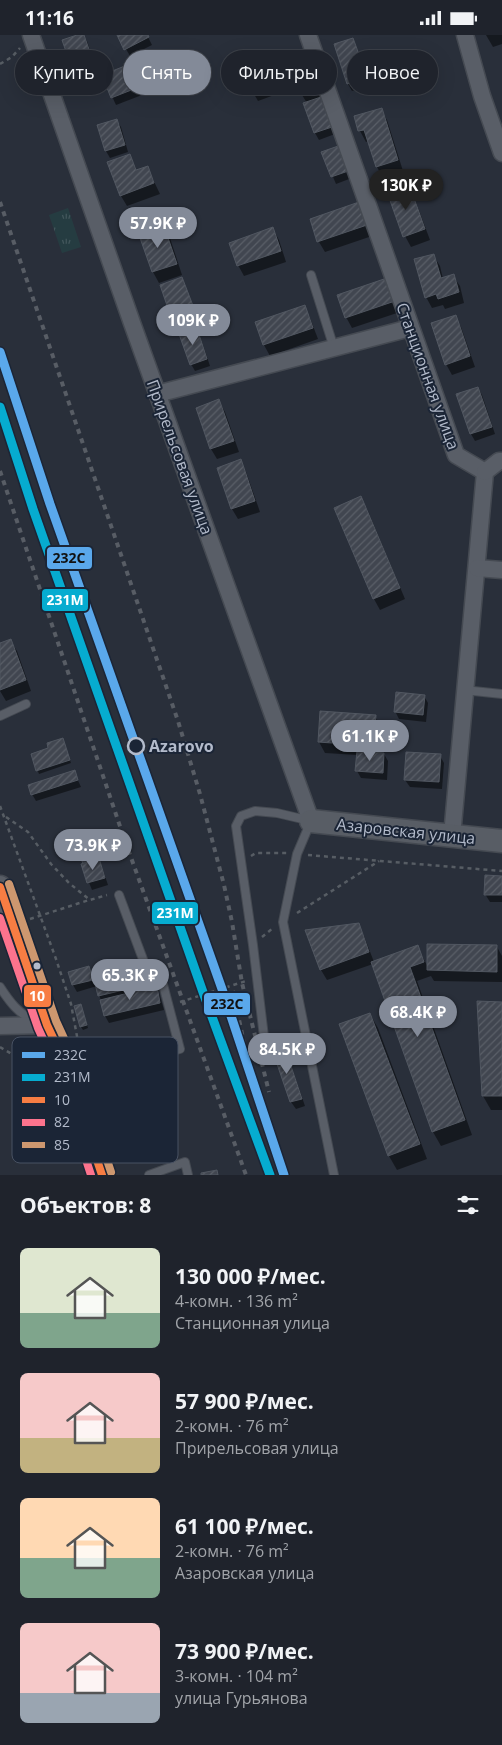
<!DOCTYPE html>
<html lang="ru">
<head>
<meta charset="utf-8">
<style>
  :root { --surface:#1f232c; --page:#272b34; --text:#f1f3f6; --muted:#a1a4a9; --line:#3c4048; --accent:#838a98 }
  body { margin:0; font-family:"Open Sans",sans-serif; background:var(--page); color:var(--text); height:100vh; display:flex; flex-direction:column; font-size:19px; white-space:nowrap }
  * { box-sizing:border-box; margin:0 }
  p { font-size:16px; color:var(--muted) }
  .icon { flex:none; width:28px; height:28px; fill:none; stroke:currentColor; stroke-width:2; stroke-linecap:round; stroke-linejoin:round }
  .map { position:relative; height:1140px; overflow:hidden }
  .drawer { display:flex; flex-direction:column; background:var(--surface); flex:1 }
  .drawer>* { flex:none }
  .guide { position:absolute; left:15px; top:15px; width:472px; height:45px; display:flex; gap:10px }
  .price { position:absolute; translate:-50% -42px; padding:0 11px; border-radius:18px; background:var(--accent); color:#fff; font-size:16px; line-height:32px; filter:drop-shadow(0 1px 2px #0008) }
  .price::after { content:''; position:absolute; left:50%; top:30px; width:15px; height:11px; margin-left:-8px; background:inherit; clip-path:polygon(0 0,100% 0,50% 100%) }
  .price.current { background:#222; color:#fff }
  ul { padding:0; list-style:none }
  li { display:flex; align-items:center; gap:15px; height:125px; padding:0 20px }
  li span { display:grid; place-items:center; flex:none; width:140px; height:100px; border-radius:8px; color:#555 }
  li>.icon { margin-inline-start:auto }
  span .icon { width:60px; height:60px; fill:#fffc; stroke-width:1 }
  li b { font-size:21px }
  h2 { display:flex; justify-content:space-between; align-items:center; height:60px; padding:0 20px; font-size:21px }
  .chip { padding:0 18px; border-radius:22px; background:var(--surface); box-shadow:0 5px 20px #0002,0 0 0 1px var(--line); font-size:18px; line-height:45px }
  .chip.current { background:var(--accent); color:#fff }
  .status { display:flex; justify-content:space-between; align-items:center; height:35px; padding:0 25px; background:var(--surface); direction:ltr }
  .status svg { height:14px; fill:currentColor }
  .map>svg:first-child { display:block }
  .grass { fill:url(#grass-tufts) }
  .shadow { fill:#0007 }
  .building { fill:url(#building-hatch); stroke:#515761 }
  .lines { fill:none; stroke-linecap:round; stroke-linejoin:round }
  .lane-casing { stroke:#454a52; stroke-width:10 }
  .street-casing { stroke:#454a52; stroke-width:19 }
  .secondary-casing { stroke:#454a52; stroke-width:25 }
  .path { stroke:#575d64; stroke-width:2.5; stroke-dasharray:4 4; stroke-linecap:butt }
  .lane { stroke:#595e67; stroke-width:8 }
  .street { stroke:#595e67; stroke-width:16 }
  .secondary { stroke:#585d65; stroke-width:22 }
  .rail { stroke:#585d65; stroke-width:4; stroke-dasharray:5 5; stroke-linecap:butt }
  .bus-1-casing { stroke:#1b2536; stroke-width:11 }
  .bus-2-casing { stroke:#1b2536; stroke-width:11 }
  .bus-3-casing { stroke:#1b2536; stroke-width:11 }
  .bus-1 { stroke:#f77d43; stroke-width:8 }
  .bus-2 { stroke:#fc738d; stroke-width:8 }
  .bus-3 { stroke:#cd976f; stroke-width:8 }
  .rail-1-casing { stroke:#1b2536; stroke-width:12 }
  .rail-2-casing { stroke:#1b2536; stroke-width:12 }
  .rail-1 { stroke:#5aa8eb; stroke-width:9 }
  .rail-2 { stroke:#06acd0; stroke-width:9 }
  .stop-dot { fill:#1b2536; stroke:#b3bbcb; stroke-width:2.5 }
  .bus-dot { fill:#b3bbcb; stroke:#1b2536; stroke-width:2 }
  .labels { text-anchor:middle; stroke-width:4; stroke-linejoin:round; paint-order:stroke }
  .street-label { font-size:16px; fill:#b3bbcb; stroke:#1b2536 }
  .stop-label { font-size:16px; font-weight:bold; fill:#b3bbcb; stroke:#1b2536; text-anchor:start }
  .key { fill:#1b2536; stroke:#495263; stroke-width:1 }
  .key-label { font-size:14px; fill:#b3bbcb }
  .line-badge { stroke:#1b2536; stroke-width:2 }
  .badge-label { font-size:14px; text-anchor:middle; font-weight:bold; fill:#fff }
  .pale-badge-label { font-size:14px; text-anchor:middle; font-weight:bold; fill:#111 }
</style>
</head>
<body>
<div class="status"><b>11:16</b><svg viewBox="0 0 49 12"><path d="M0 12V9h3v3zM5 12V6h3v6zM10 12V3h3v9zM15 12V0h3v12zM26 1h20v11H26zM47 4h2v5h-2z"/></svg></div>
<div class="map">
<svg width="502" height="1140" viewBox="0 0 502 1140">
  <defs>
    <pattern id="grass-tufts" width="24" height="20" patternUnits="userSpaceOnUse" patternTransform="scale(1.25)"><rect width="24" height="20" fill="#253c41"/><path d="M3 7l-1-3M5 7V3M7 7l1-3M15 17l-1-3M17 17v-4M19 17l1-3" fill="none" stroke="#42565b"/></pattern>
    <pattern id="building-hatch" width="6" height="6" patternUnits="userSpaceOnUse" patternTransform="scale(1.25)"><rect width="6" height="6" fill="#414650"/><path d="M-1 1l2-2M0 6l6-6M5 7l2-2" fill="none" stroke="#5a5f68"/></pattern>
  </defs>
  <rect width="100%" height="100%" fill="#292f3a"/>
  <path class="grass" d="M68,173L81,212L62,218L49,180Z"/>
  <g class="shadow">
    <path d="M80,0H83L87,6L94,27L75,34L71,27Z"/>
    <path d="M118,0H147L152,10L130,21Z"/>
    <path d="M486,0H502V9L493,12Z"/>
    <path d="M353,4L362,26L364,25L368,32L373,49L352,56L348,49L335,10Z"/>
    <path d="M309,25L323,61L320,62L325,70L335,99L319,105L315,98L305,69L307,68L302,60L292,32Z"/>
    <path d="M130,31L142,60L116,70L103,41Z"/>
    <path d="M266,32L277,59L258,66L254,59Z"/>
    <path d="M381,74L387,85L403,136L383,143L377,132L369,106L366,107L360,96L355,82Z"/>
    <path d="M116,85L121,92L128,117L110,123L106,116Z"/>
    <path d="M323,118L357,141L336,149Z"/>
    <path d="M130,120L137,136L147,132L160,159L127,171L121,161Z"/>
    <path d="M408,151L414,162L430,205L411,212L405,201Z"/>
    <path d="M358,169L372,201L325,217L319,207L311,185Z"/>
    <path d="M163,193L170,203L182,240L159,248L153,237L141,200Z"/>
    <path d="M273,194L279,205L286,227L244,241L238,230Z"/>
    <path d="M433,220L440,231L443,244L453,241L460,251L464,268L445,274L443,270L432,273L426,262Z"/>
    <path d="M182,243L198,284L178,291L174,284Z"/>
    <path d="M386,244L400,277L352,293L346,282Z"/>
    <path d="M304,272L310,283L318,304L270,321L264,310L257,288Z"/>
    <path d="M455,282L461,292L475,332L452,340L446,329Z"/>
    <path d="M196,294L200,301L210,331L195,336L191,329Z"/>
    <path d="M478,353L482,360L495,399L475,406L471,399L458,360Z"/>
    <path d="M219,366L225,377L239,417L217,424L211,414Z"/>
    <path d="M240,426L246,437L260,477L238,484L232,474Z"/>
    <path d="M360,463L367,474L405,564L380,575L374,564L336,473Z"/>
    <path d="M10,606L17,616L31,656L6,666L0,656V610Z"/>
    <path d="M424,661L428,668L426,687L399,684L395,676Z"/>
    <path d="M321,677L375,681L381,692L380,719H384L388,726L387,745L361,743L357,736L358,720L325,718L319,707Z"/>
    <path d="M64,708L71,728L39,739L32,720Z"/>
    <path d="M440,721L444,728L442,754L410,752L405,745Z"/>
    <path d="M74,737L81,752L36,766L32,759Z"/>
    <path d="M91,810L102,832L108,850L92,855L82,830Z"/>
    <path d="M502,842V867H490L485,859Z"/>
    <path d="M358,890L364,901L374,927L417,912L428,932L497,912L502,921V947L434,946L431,941L417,946L472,1100L441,1111L433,1097L373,929L327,945L321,935L307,896Z"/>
    <path d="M88,933L95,950L151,937L155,944L164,975L109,988L105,981L97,951L77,957L73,950L70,938Z"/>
    <path d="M478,967L502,968V1075H491L483,1061Z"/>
    <path d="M76,972L82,973L88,993L83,995L81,992Z"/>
    <path d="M370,979L378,993L427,1124L397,1135L389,1121L340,990Z"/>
    <path d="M284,1015L288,1022L305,1071L296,1074L291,1067L275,1018Z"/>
  </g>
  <g class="building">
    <path d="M77,0H84L91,20L70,28L62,5Z"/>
    <path d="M117,0H148L149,2L124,15Z"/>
    <path d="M353,3L361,25L364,24L370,42L347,49L334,9Z"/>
    <path d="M309,24L320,53L301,60L290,31Z"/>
    <path d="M130,29L139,52L111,63L102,40Z"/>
    <path d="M267,30L274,51L253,59L245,38Z"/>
    <path d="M321,62L332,92L314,98L303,68Z"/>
    <path d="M382,73L398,125L376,132L364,95L358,96L354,81Z"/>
    <path d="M117,84L125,110L105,116L97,90Z"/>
    <path d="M344,109L354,134L331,142L321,117Z"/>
    <path d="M130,119L136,135L148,131L154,148L120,161L107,127Z"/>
    <path d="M409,149L425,194L403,202L387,157Z"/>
    <path d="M359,167L367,190L317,207L310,184Z"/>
    <path d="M164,191L177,229L152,237L139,200Z"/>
    <path d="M273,192L281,216L237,231L229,208Z"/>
    <path d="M434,219L441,243L454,239L459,257L438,264L436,259L425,263L414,224Z"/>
    <path d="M182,242L195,276L172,285L160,250Z"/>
    <path d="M387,243L395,266L345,283L337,260Z"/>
    <path d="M305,270L313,293L263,310L255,287Z"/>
    <path d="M456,280L470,321L445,330L431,288Z"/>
    <path d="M197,293L207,324L190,330L179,299Z"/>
    <path d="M478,352L492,392L470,399L456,359Z"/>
    <path d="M219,364L234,406L210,414L196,373Z"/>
    <path d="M241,424L255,466L231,474L217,433Z"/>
    <path d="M361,461L400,553L373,564L334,473Z"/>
    <path d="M11,604L26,645L0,655V608Z"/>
    <path d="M396,657L425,660L423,680L394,677Z"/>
    <path d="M320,676L376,680L374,711L318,707Z"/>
    <path d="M63,703L70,725L36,736L31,719L48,713L47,708Z"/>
    <path d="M357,716L384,718L383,738L355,736Z"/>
    <path d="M406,717L441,719L439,747L404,745Z"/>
    <path d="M75,735L78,745L31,760L28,750Z"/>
    <path d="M83,807H88L92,809L97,824L83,829L78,814Z"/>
    <path d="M99,823L105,843L87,848L81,829Z"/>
    <path d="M485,840L502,841V860H484Z"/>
    <path d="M359,888L369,917L320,935L305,895Z"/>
    <path d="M427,909L497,910V937L427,935Z"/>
    <path d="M418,910L424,927L410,932L465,1085L432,1097L371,927Z"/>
    <path d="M89,931L93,945L72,950L68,937Z"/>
    <path d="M151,936L154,948L98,961L95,949Z"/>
    <path d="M157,951L160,968L104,981L100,965Z"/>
    <path d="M477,966L502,967V1061H482Z"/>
    <path d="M81,969L87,990L80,992L74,971Z"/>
    <path d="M370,978L420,1109L388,1121L339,989Z"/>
    <path d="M285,1013L302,1064L290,1067L273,1017Z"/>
    <path d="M217,1135L218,1140H201V1138Z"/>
  </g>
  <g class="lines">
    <defs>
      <g id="lane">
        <path d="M311,240L334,313"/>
        <path d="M464,655L502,659"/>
        <path d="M0,681L26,669"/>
        <path d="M0,952C9,966 19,980 36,986"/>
        <path d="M265,1010L253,910L236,791L241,781L255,776L277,778L311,786L297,819L283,887L334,1140"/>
        <path d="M65,1026L81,1021L101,1027L135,1025L180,1014L160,938L144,927L119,860"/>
        <path d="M101,1027L111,1036L138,1110L172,1097L150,1043"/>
        <path d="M149,1140L185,1127L188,1140"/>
      </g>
      <g id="street">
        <path d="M31,0L132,288L311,786"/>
        <path d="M308,0L456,420L485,437L452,801"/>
        <path d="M465,0L482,61L502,118"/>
        <path d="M157,359L410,293"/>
        <path d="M485,437L499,426H502"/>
        <path d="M477,533L502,535"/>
        <path d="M0,991L47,990"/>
      </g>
      <g id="secondary">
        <path d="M311,786L502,806"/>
        <path d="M0,852L47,990L64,1026L102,1140"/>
      </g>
    </defs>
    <use href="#lane" class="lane-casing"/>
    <use href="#street" class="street-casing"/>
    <use href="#secondary" class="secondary-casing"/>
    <g class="path">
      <path d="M0,29L12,22L20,13"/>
      <path d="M0,771L56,924L71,969L79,1012"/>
      <path d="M6,782L28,797L51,829L69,848L90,865L107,860"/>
      <path d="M308,820L502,836"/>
      <path d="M251,821L256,818H287"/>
      <path d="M297,878L379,826"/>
      <path d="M30,884L89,865"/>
      <path d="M262,902L273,893"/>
      <path d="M180,967L246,946"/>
      <path d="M0,1012L25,1027L52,1066L61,1091L71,1109"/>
    </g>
    <use href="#lane" class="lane"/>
    <use href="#street" class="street"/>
    <use href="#secondary" class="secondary"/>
    <g class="rail">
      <path d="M0,167L178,686L200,759L224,850L232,887L242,948L269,1057"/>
      <path d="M0,436L125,806L246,1140"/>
      <path d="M233,956L252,1046"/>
    </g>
    <defs>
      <path id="bus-1" d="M0,852L47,990L64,1026L102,1140"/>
      <path id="bus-2" d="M0,883L38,993L55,1030L91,1140"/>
      <path id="bus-3" d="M9,849L56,986L73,1023L111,1137"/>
    </defs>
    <use href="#bus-1" class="bus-1-casing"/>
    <use href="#bus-2" class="bus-2-casing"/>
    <use href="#bus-3" class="bus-3-casing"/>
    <use href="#bus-1" class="bus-1"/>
    <use href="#bus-2" class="bus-2"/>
    <use href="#bus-3" class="bus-3"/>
    <defs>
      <path id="rail-1" d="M0,317L50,469L222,954L284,1140"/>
      <path id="rail-2" d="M0,372L33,474L204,960L270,1140"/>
    </defs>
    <use href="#rail-1" class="rail-1-casing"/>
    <use href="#rail-2" class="rail-2-casing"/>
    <use href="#rail-1" class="rail-1"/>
    <use href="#rail-2" class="rail-2"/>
  </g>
  <circle class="stop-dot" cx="136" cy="711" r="8"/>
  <circle class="bus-dot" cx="37" cy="931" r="4.5"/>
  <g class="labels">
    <g class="street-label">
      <text transform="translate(428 341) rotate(70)" y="6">Станционная улица</text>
      <text transform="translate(180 422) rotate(70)" y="6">Прирельсовая улица</text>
      <text transform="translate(406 796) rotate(6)" y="6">Азаровская улица</text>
    </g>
    <g class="stop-label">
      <text x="149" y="717">Azarovo</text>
    </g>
  </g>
  <rect x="12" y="1002" width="166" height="126" rx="8" class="key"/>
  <rect x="22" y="1017" width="23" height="6" fill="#5aa8eb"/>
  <rect x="22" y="1039" width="23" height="7" fill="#06acd0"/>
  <rect x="22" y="1062" width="23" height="6" fill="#f77d43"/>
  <rect x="22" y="1084" width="23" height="7" fill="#fc738d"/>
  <rect x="22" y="1107" width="23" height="6" fill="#cd976f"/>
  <g class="key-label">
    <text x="54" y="1025">232C</text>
    <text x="54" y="1047">231М</text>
    <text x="54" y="1070">10</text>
    <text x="54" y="1092">82</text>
    <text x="54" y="1115">85</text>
  </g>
  <g class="line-badge">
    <rect x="46" y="511" width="47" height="24" rx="5" fill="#5aa8eb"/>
    <rect x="41" y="553" width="48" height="24" rx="5" fill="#06acd0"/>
    <rect x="151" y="866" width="48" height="24" rx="5" fill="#06acd0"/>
    <rect x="23" y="949" width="29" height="24" rx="5" fill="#f77d43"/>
    <rect x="203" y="957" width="48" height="24" rx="5" fill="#5aa8eb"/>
  </g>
  <g class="badge-label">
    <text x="65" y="570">231М</text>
    <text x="175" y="883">231М</text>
    <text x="37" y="966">10</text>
  </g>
  <g class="pale-badge-label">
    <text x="69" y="528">232C</text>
    <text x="227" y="974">232C</text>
  </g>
</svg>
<b class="price current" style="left:406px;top:176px">130K ₽</b>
<b class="price" style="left:158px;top:214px">57.9K ₽</b>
<b class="price" style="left:193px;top:311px">109K ₽</b>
<b class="price" style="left:370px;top:727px">61.1K ₽</b>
<b class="price" style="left:93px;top:836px">73.9K ₽</b>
<b class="price" style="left:130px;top:966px">65.3K ₽</b>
<b class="price" style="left:418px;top:1003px">68.4K ₽</b>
<b class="price" style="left:287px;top:1040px">84.5K ₽</b>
<div class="guide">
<a class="chip">Купить</a>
<a class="chip current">Снять</a>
<a class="chip">Фильтры</a>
<a class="chip">Новое</a>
</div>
</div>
<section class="drawer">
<h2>Объектов: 8<svg class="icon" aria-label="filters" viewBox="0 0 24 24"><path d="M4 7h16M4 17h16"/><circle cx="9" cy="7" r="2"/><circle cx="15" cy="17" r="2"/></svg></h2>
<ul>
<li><span style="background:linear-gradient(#dfe7d0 65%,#7fa58c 0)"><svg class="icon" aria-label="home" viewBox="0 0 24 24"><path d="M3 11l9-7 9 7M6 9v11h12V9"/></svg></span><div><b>130 000 ₽/мес.</b><p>4-комн. · 136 m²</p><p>Станционная улица</p></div></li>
<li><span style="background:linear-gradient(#f6c9c9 65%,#c2b280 0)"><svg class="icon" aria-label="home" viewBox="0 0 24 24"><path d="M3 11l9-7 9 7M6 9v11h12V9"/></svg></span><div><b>57 900 ₽/мес.</b><p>2-комн. · 76 m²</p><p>Прирельсовая улица</p></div></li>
<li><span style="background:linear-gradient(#ffd9b3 60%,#7fa58c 0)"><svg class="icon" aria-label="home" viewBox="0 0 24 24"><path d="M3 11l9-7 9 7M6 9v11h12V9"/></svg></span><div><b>61 100 ₽/мес.</b><p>2-комн. · 76 m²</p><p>Азаровская улица</p></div></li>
<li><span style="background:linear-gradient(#f6c9c9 70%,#9aa5b1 0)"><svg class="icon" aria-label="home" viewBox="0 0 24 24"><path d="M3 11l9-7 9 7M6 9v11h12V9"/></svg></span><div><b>73 900 ₽/мес.</b><p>3-комн. · 104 m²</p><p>улица Гурьянова</p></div></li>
</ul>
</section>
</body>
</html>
